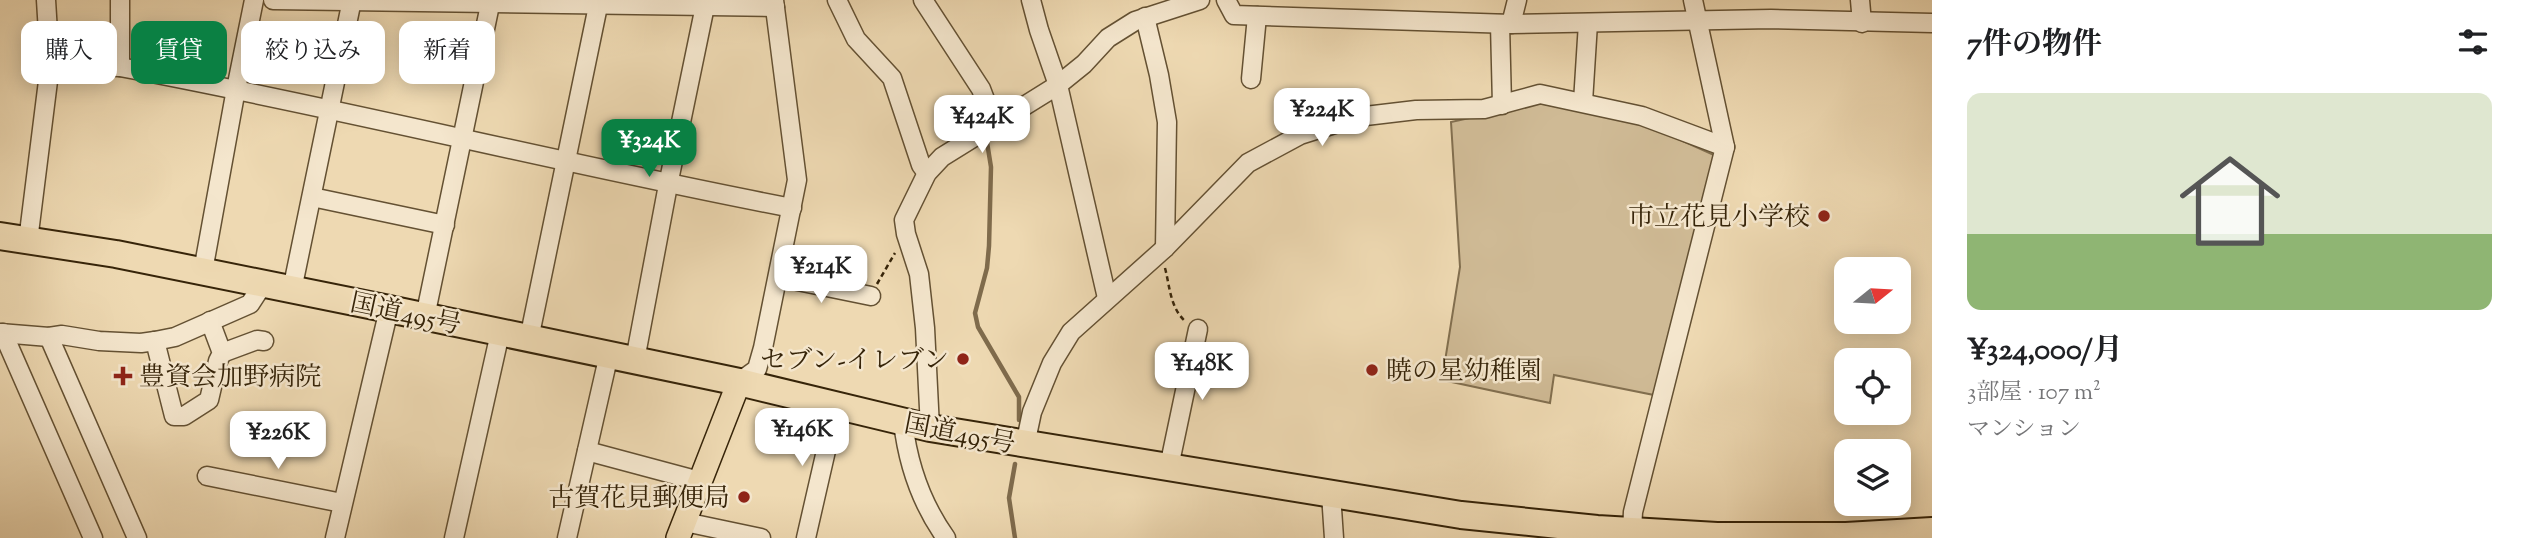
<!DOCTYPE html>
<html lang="ja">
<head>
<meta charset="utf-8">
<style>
  :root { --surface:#fff; --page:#f2f2f2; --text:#202124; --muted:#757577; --line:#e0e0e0; --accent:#0b8043 }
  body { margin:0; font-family:"Sorts Mill Goudy","Noto Serif JP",serif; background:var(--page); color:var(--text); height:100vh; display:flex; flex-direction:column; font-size:26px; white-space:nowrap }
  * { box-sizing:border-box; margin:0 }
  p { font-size:23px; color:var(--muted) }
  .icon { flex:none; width:38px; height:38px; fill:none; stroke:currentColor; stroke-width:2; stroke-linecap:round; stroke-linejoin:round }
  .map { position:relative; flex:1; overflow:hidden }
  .panel { display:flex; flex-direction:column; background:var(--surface); width:595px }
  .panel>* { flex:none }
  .banner { position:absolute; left:21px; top:21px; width:665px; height:63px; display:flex; gap:14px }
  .needle { width:46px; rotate:72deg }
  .fabs { position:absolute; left:1834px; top:257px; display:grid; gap:14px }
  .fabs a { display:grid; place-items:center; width:77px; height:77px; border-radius:14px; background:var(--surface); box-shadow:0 4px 18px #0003; font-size:35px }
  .price { position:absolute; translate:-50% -60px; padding:0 16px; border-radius:14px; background:#fff; color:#222; font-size:23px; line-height:46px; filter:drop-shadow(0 2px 4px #0008) }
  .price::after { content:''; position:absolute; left:50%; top:42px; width:21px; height:16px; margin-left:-10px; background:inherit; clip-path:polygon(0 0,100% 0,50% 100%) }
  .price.active { background:var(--accent); color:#fff }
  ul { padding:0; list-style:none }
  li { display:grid; align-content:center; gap:14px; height:371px; padding:0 35px }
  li+li { border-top:2px solid var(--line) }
  li span { display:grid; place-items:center; height:217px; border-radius:14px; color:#555 }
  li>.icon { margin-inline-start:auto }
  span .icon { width:126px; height:126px; fill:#fffc; stroke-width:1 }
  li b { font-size:30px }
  h2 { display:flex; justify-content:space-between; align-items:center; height:84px; padding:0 35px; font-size:30px }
  .tag { padding:0 24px; border-radius:14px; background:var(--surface); box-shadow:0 4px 18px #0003; font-size:24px; line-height:63px }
  .tag.active { background:var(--accent); color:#fff }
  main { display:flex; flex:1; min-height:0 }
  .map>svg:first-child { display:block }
  .green { fill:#cfba95; stroke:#826f4f; stroke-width:2 }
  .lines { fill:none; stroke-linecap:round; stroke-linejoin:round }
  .stream { stroke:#7f6b4c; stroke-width:4.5 }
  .minor-casing { stroke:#645133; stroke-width:21 }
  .major-casing { stroke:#362409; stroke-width:26 }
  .highway-casing { stroke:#362409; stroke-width:30 }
  .path { stroke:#362409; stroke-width:2.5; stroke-dasharray:5 3.5; stroke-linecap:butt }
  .minor { stroke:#f4e6cd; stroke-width:18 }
  .major { stroke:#eed9b2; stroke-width:23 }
  .highway { stroke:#eed9b2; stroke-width:26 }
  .poi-dot { fill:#8f2418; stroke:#f4e6cd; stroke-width:2.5 }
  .labels { text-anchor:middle; stroke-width:5; stroke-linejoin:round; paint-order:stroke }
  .poi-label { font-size:26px; fill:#362409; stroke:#f4e6cd; text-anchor:end }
  .street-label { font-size:26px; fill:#362409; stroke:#f4e6cd }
</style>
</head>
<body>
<main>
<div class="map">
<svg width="1932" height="538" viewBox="0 0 1932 538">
  <rect width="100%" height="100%" fill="#eed9b2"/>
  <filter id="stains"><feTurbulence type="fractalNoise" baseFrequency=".00286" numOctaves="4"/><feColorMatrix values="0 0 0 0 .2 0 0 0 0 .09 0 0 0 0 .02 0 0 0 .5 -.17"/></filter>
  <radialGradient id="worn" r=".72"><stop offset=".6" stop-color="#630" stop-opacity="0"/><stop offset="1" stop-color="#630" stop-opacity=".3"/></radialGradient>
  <path class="green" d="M1539,103L1645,124L1714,155L1654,395L1554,375L1550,403L1442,380L1460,267L1451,122Z"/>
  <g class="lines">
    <g class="stream">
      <path d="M986,136L991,167L989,246L987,268L975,313L978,327L1019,397V420"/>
      <path d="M1015,464L1009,498L1015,538"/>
    </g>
    <defs>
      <g id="minor">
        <path d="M46,0L50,65"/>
        <path d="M273,0L775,7"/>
        <path d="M837,0L856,39L892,78L921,165L927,173"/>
        <path d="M923,0L981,89L995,126"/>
        <path d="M1031,0L1039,30L1058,85L1107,298"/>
        <path d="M1226,0L1234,15L1511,24L1771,19L1932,23"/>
        <path d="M1860,0L1862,23"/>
        <path d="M1145,17L1159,75L1167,122L1165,248"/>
        <path d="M1500,24L1502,105"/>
        <path d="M1511,24L1517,0"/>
        <path d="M120,67C345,109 567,165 792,208"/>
        <path d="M1251,79L1257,16"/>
        <path d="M1583,102L1588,23"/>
        <path d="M312,197L445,225"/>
        <path d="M28,241L50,65L120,67V0"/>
        <path d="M203,271L236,89L254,0"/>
        <path d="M778,277L871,296"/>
        <path d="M292,290L352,0"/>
        <path d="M425,317L491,0"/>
        <path d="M0,333L49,337L62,335L99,341L141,343L155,341L175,337L250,304L263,284"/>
        <path d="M3,333L93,538"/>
        <path d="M49,337L137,538"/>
        <path d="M529,339L598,6"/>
        <path d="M155,341L174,416H184L209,400L218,361L222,353L210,321"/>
        <path d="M222,353L257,340L264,341"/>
        <path d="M635,360L668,185L705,6"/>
        <path d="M739,382L757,369L763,348L797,180L774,0"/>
        <path d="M903,422C908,465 921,503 946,538"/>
        <path d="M930,428L925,328L919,274L906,234L904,220L927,173L942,157L1058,85L1084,64L1108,38L1135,21L1200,0"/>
        <path d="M1025,445L1032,412L1052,363L1071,332L1165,248L1248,163L1300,135L1357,117L1416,110L1484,109L1540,94L1642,116L1725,147"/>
        <path d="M587,451L699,481"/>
        <path d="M1169,467L1198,329"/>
        <path d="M207,476L342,503"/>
        <path d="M1331,494L1334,538"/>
        <path d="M685,522L761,538"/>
        <path d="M1632,530L1633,512L1725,147L1693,0"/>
        <path d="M335,538L389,309"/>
        <path d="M454,538L500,333"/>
        <path d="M567,538L609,354"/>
        <path d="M806,538L836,407"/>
      </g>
      <path id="major" d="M678,538L739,382"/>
      <path id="highway" d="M0,236L116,254L389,309L739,382L930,428L1461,515L1597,529L1717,536H1846L1932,531"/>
    </defs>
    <use href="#minor" class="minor-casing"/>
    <use href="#major" class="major-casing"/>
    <use href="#highway" class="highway-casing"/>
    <g class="path">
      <path d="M1165,268C1170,287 1170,308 1186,322"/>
      <path d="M877,284L895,253"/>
    </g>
    <use href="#minor" class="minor"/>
    <use href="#major" class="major"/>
    <use href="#highway" class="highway"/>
  </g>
  <g class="poi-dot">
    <circle cx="1824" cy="216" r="7"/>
    <circle cx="963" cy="359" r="7"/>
    <circle cx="1372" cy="370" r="7"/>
    <path d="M119.5 365.5h7v7h7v7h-7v7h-7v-7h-7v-7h7z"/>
    <circle cx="744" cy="497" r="7"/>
  </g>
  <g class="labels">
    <g class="poi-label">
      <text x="1810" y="225">市立花見小学校</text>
      <text x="949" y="368">セブン-イレブン</text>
      <text x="1386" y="379" text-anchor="start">暁の星幼稚園</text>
      <text x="139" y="385" text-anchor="start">豊資会加野病院</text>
      <text x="730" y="506">古賀花見郵便局</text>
    </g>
    <g class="street-label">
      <text transform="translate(406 313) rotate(12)" y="9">国道495号</text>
      <text transform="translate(960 433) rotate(11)" y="9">国道495号</text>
    </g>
  </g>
  <rect width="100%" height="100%" filter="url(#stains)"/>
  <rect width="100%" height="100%" fill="url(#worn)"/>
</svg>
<div class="fabs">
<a><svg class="needle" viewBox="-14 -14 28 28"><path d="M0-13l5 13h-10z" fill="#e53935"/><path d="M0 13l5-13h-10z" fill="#757577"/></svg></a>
<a><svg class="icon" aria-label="locate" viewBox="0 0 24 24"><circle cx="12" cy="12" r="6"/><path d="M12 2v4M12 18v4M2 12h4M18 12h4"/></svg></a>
<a><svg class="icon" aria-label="layers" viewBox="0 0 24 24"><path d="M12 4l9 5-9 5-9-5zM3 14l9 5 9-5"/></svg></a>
</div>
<b class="price" style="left:1322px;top:148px">¥224K</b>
<b class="price" style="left:982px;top:155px">¥424K</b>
<b class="price active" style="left:649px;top:179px">¥324K</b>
<b class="price" style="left:821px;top:305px">¥214K</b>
<b class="price" style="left:1202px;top:402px">¥148K</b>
<b class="price" style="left:802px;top:468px">¥146K</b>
<b class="price" style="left:278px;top:471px">¥226K</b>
<div class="banner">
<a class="tag">購入</a>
<a class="tag active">賃貸</a>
<a class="tag">絞り込み</a>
<a class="tag">新着</a>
</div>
</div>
<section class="panel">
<h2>7件の物件<svg class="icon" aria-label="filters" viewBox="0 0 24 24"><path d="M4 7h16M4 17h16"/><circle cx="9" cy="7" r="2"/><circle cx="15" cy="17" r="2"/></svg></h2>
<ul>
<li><span style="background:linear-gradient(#dfe7d0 65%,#8fb573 0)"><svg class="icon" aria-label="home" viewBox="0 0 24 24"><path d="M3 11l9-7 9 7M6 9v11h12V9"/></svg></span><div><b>¥324,000/月</b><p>3部屋 · 107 m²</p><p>マンション</p></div></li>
</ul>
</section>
</main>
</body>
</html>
